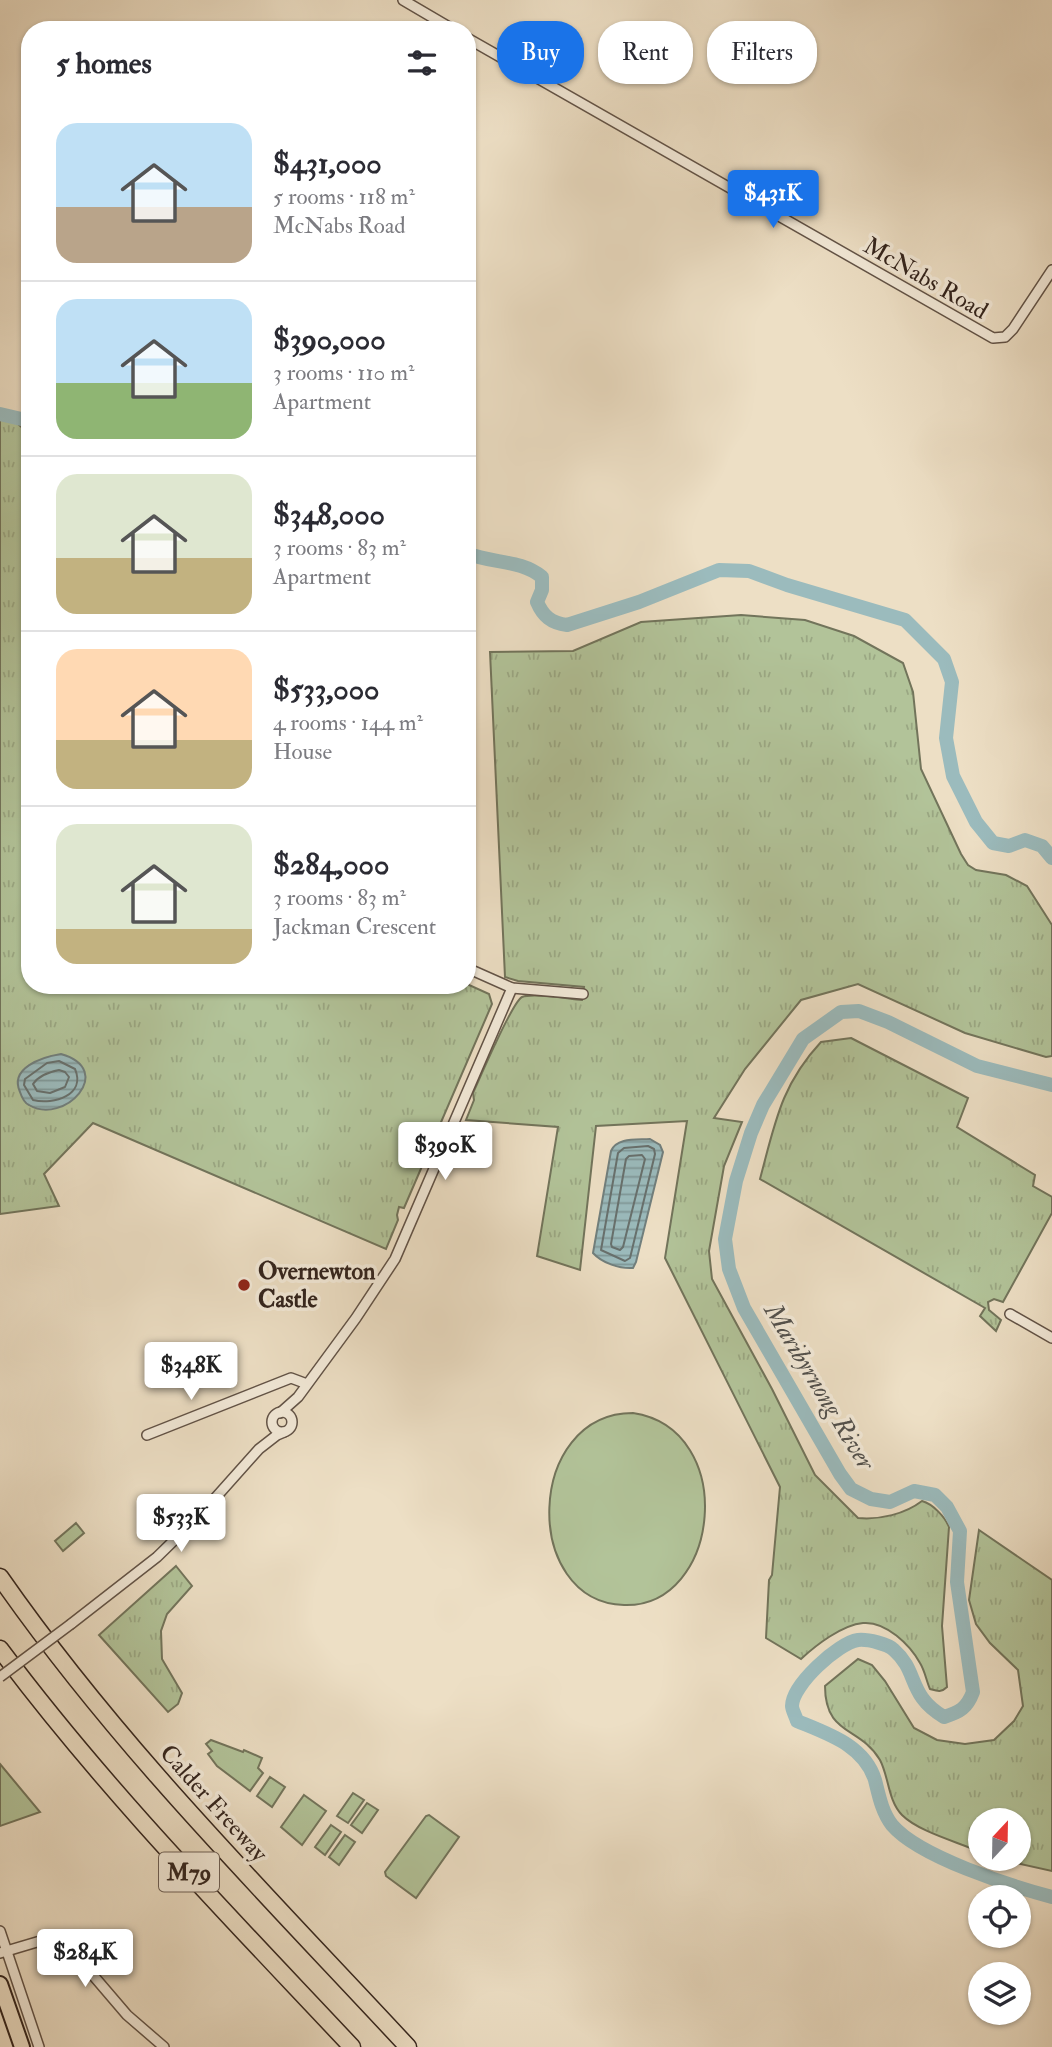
<!DOCTYPE html>
<html lang="en">
<head>
<meta charset="utf-8">
<style>
  :root { --surface:#fff; --page:#f2f2f3; --text:#2b2b33; --muted:#7c7c81; --line:#e1e1e2; --accent:#1a73e8 }
  body { margin:0; font-family:"IM FELL Double Pica",serif; background:var(--page); color:var(--text); height:100vh; display:flex; flex-direction:column; font-size:26px; white-space:nowrap }
  * { box-sizing:border-box; margin:0 }
  p { font-size:23px; color:var(--muted) }
  .icon { flex:none; width:38px; height:38px; fill:none; stroke:currentColor; stroke-width:2; stroke-linecap:round; stroke-linejoin:round }
  .map { position:relative; flex:1; overflow:hidden }
  .panel { position:absolute; left:21px; top:21px; width:455px; height:973px; display:flex; flex-direction:column; background:var(--surface); border-radius:28px; box-shadow:0 2px 5px #0004 }
  .panel>* { flex:none }
  .hud { position:absolute; left:497px; top:21px; width:450px; height:63px; display:flex; gap:14px }
  .needle { width:46px; rotate:22deg }
  .fabs { position:absolute; left:968px; top:1808px; display:grid; gap:14px }
  .fabs a { display:grid; place-items:center; width:63px; height:63px; border-radius:50%; background:var(--surface); box-shadow:0 2px 5px #0004; font-size:35px }
  .price { position:absolute; translate:-50% -60px; padding:0 16px; border-radius:7px; background:#fff; color:#222; font-size:23px; line-height:46px; filter:drop-shadow(0 2px 4px #0008) }
  .price::after { content:''; position:absolute; left:50%; top:42px; width:21px; height:16px; margin-left:-10px; background:inherit; clip-path:polygon(0 0,100% 0,50% 100%) }
  .price.active { background:var(--accent); color:#fff }
  ul { padding:0; list-style:none }
  li { display:flex; align-items:center; gap:21px; height:175px; padding:0 35px }
  li+li { border-top:2px solid var(--line) }
  li span { display:grid; place-items:center; flex:none; width:196px; height:140px; border-radius:21px; color:#555 }
  li>.icon { margin-inline-start:auto }
  span .icon { width:84px; height:84px; fill:#fffc; stroke-width:1 }
  li b { font-size:30px }
  h2 { display:flex; justify-content:space-between; align-items:center; height:84px; padding:0 35px; font-size:30px }
  .pill { padding:0 24px; border-radius:28px; background:var(--surface); box-shadow:0 2px 5px #0004; font-size:24px; line-height:63px }
  .pill.active { background:var(--accent); color:#fff }
  .map>svg:first-child { display:block }
  .grass { fill:url(#grass-tufts); stroke:#72745b; stroke-width:2 }
  .garden { fill:#b2c399; stroke:#72745b; stroke-width:2 }
  .water { fill:url(#water-rules); stroke:#717f7d; stroke-width:2 }
  .lines { fill:none; stroke-linecap:round; stroke-linejoin:round }
  .shore { stroke:#67706d; stroke-width:2 }
  .river { stroke:#9bbbbd; stroke-width:14 }
  .minor-casing { stroke:#625347; stroke-width:12 }
  .primary-casing { stroke:#33241d; stroke-width:18 }
  .motorway-casing { stroke:#33241d; stroke-width:19 }
  .minor { stroke:#f3ead9; stroke-width:9 }
  .primary { stroke:#eddfc5; stroke-width:14 }
  .motorway { stroke:#eddfc5; stroke-width:16 }
  .minor-bridge-casing { stroke:#625347; stroke-width:12; stroke-linecap:butt }
  .minor-bridge { stroke:#f3ead9; stroke-width:9 }
  .poi-dot { fill:#8f2418; stroke:#f3ead9; stroke-width:2.5 }
  .labels { text-anchor:middle; stroke-width:7; stroke-linejoin:round; paint-order:stroke }
  .shield { fill:#f3ead9; stroke:#6d5f55; stroke-width:2 }
  .shield-label { font-size:23px; font-weight:bold; fill:#33241d }
  .street-label { font-size:24px; fill:#33241d; stroke:#f3ead9 }
  .poi-label { font-size:24px; font-weight:bold; fill:#33241d; stroke:#f3ead9; text-anchor:start }
  .water-label { font-size:26px; font-style:italic; fill:#52514d; stroke:#f3ead9 }
</style>
</head>
<body>
<div class="map">
<svg width="1052" height="2047" viewBox="0 0 1052 2047">
  <defs>
    <pattern id="grass-tufts" width="24" height="20" patternUnits="userSpaceOnUse" patternTransform="scale(1.75)"><rect width="24" height="20" fill="#b2c399"/><path d="M3 7l-1-3M5 7V3M7 7l1-3M15 17l-1-3M17 17v-4M19 17l1-3" fill="none" stroke="#9aa783"/></pattern>
    <pattern id="water-rules" width="6" height="5" patternUnits="userSpaceOnUse" patternTransform="scale(1.75)"><rect width="6" height="5" fill="#9bbbbd"/><path d="M0 2.5h6" fill="none" stroke="#7f9899"/></pattern>
  </defs>
  <rect width="100%" height="100%" fill="#eddfc5"/>
  <filter id="stains"><feTurbulence type="fractalNoise" baseFrequency=".00286" numOctaves="4"/><feColorMatrix values="0 0 0 0 .2 0 0 0 0 .09 0 0 0 0 .02 0 0 0 .5 -.17"/></filter>
  <radialGradient id="worn" r=".72"><stop offset=".6" stop-color="#630" stop-opacity="0"/><stop offset="1" stop-color="#630" stop-opacity=".3"/></radialGradient>
  <g class="grass">
    <path d="M0,416L15,421L30,435V985L467,984L489,994L492,1004L404,1208L399,1207L397,1215L398,1220L386,1249L93,1123L44,1174L59,1206L0,1214Z"/>
    <path d="M741,615L805,620L854,636L903,663L913,692L921,769L961,854L968,865L976,870L1006,875L1027,886L1052,925V1056L1046,1057L965,1033L858,984L801,1000L745,1069L714,1118L742,1122L724,1166L709,1251L712,1279L772,1389L815,1475L858,1518C880,1520 905,1514 922,1501C933,1504 945,1517 949,1527L942,1626L947,1687C941,1693 937,1691 930,1689C926,1680 925,1671 920,1663C910,1645 886,1621 863,1623C842,1625 816,1645 801,1659L766,1638L769,1580L772,1575L780,1487L665,1258L687,1121L596,1126L580,1270L537,1256L558,1127L466,1120L474,1100L473,1093C480,1078 512,1002 522,997C534,992 568,999 582,1000L584,987L518,981L505,977L490,652L573,651L641,622Z"/>
    <path d="M851,1038L968,1098L957,1127L1035,1175L1033,1186L1052,1197V1213L1003,1302L994,1299L988,1302L989,1310L1001,1320L996,1331L980,1316L985,1308L760,1179C775,1123 781,1085 821,1042Z"/>
    <path d="M979,1530L1052,1580V1871L998,1859L1018,1858V1820H980V1852C958,1842 919,1832 902,1815C888,1801 889,1777 880,1760C860,1726 825,1736 825,1686L858,1659L872,1665L885,1681L914,1728L937,1740L965,1744L994,1740L1014,1721L1023,1706L1018,1670L990,1643L976,1624L969,1600Z"/>
    <path d="M176,1566L192,1586L167,1614L161,1631L162,1659L182,1693L178,1704L168,1712L99,1635Z"/>
  </g>
  <g class="garden">
    <path d="M633,1413C739,1429 721,1608 624,1605C521,1602 525,1413 633,1413Z"/>
    <path d="M76,1523L84,1533L63,1551L55,1541Z"/>
    <path d="M211,1740L243,1752L244,1750L262,1758L258,1768L263,1773L250,1791L217,1766L208,1754L212,1751L206,1744Z"/>
    <path d="M0,1764L40,1812L0,1826Z"/>
    <path d="M270,1777L285,1787L272,1807L257,1796Z"/>
    <path d="M353,1793L364,1800L348,1823L337,1816Z"/>
    <path d="M304,1795L326,1811L302,1845L281,1827Z"/>
    <path d="M367,1803L378,1810L362,1833L351,1825Z"/>
    <path d="M429,1815L459,1837L416,1898L386,1876L385,1872L426,1816Z"/>
    <path d="M331,1825L341,1832L325,1855L315,1847Z"/>
    <path d="M345,1835L355,1842L339,1865L329,1857Z"/>
  </g>
  <g class="water">
    <path d="M61,1054C117,1070 64,1126 29,1105C24,1103 22,1098 20,1092C9,1068 42,1057 61,1054Z"/>
    <path d="M650,1139L660,1145L663,1152L636,1262L633,1268C620,1269 602,1263 593,1253L611,1151C617,1137 637,1140 650,1139Z"/>
  </g>
  <g class="lines">
    <g class="shore">
      <path d="M59,1061L75,1069C86,1095 54,1105 33,1100L24,1085L25,1079L47,1063Z"/>
      <path d="M59,1070L65,1072L69,1077L65,1087L50,1093L37,1091L33,1084C39,1075 49,1072 59,1070Z"/>
      <path d="M648,1146L654,1149L655,1154L630,1258L625,1261L601,1250L618,1153L624,1148Z"/>
      <path d="M629,1156L642,1155L645,1159L623,1247L620,1250L612,1247L611,1244L626,1159Z"/>
    </g>
    <g class="river">
      <path d="M0,414L30,421"/>
      <path d="M467,553C492,564 520,559 542,577V590L537,602C543,616 551,623 567,625L639,602L719,570L749,571L787,585L905,620L944,659L952,682L946,738L953,776L976,822L993,843L1009,846L1025,840L1042,846L1052,858"/>
      <path d="M1052,1085L977,1066L888,1022L859,1011L841,1012L803,1039L763,1105L751,1133L736,1181L725,1239L729,1269L744,1308L840,1474L851,1489L871,1499L890,1502L914,1491L935,1495L947,1507L960,1531L957,1582L973,1692C967,1708 960,1712 944,1717C907,1695 919,1672 894,1650C888,1644 868,1639 858,1640C838,1643 792,1685 792,1706C792,1710 796,1717 797,1721C828,1734 864,1745 875,1780C879,1796 882,1812 892,1825C919,1857 1011,1886 1052,1897"/>
    </g>
    <defs>
      <g id="minor">
        <path d="M403,0L454,30"/>
        <path d="M467,38L993,338L1005,337L1013,329L1052,270"/>
        <path d="M467,968L512,988L583,994"/>
        <path d="M1010,1314L1052,1338"/>
        <circle cx="282" cy="1422" r="10"/>
        <path d="M280,1413L298,1397L356,1318L395,1259L512,988"/>
        <path d="M147,1435L291,1378L307,1384"/>
        <path d="M71,1624L157,1557L201,1514L259,1449L277,1435L284,1432"/>
        <path d="M0,1931L39,2047"/>
        <path d="M0,1953L47,1939L68,1946L127,2015L164,2047"/>
      </g>
      <path id="primary" d="M0,1984L22,2047"/>
      <g id="motorway">
        <path d="M0,1577C119,1748 267,1895 408,2047"/>
        <path d="M0,1649C106,1791 231,1918 352,2047"/>
      </g>
    </defs>
    <use href="#minor" class="minor-casing"/>
    <use href="#primary" class="primary-casing"/>
    <use href="#motorway" class="motorway-casing"/>
    <use href="#minor" class="minor"/>
    <use href="#primary" class="primary"/>
    <use href="#motorway" class="motorway"/>
    <defs>
      <path id="minor-bridge" d="M0,1677L71,1624"/>
    </defs>
    <use href="#minor-bridge" class="minor-bridge-casing"/>
    <use href="#minor-bridge" class="minor-bridge"/>
  </g>
  <circle class="poi-dot" cx="244" cy="1285" r="7"/>
  <g class="labels">
    <rect class="shield" x="159" y="1852.5" width="60" height="39" rx="5"/>
    <g class="shield-label">
      <text x="189" y="1880">M79</text>
    </g>
    <g class="street-label">
      <text transform="translate(926 278) rotate(30)" y="8">McNabs Road</text>
      <text transform="translate(214 1803) rotate(48)" y="8">Calder Freeway</text>
    </g>
    <g class="poi-label">
      <text x="258" y="1279">Overnewton<tspan x="258" dy="28">Castle</tspan></text>
    </g>
    <g class="water-label">
      <text transform="translate(820 1386) rotate(59)" y="9">Maribyrnong River</text>
    </g>
  </g>
  <rect width="100%" height="100%" filter="url(#stains)"/>
  <rect width="100%" height="100%" fill="url(#worn)"/>
</svg>
<div class="fabs">
<a><svg class="needle" viewBox="-14 -14 28 28"><path d="M0-13l5 13h-10z" fill="#e53935"/><path d="M0 13l5-13h-10z" fill="#7c7c81"/></svg></a>
<a><svg class="icon" aria-label="locate" viewBox="0 0 24 24"><circle cx="12" cy="12" r="6"/><path d="M12 2v4M12 18v4M2 12h4M18 12h4"/></svg></a>
<a><svg class="icon" aria-label="layers" viewBox="0 0 24 24"><path d="M12 4l9 5-9 5-9-5zM3 14l9 5 9-5"/></svg></a>
</div>
<b class="price active" style="left:773px;top:230px">$431K</b>
<b class="price" style="left:445px;top:1182px">$390K</b>
<b class="price" style="left:191px;top:1402px">$348K</b>
<b class="price" style="left:181px;top:1554px">$533K</b>
<b class="price" style="left:85px;top:1989px">$284K</b>
<div class="hud">
<a class="pill active">Buy</a>
<a class="pill">Rent</a>
<a class="pill">Filters</a>
</div>
<section class="panel">
<h2>5 homes<svg class="icon" aria-label="filters" viewBox="0 0 24 24"><path d="M4 7h16M4 17h16"/><circle cx="9" cy="7" r="2"/><circle cx="15" cy="17" r="2"/></svg></h2>
<ul>
<li><span style="background:linear-gradient(#bfe0f5 60%,#b9a48a 0)"><svg class="icon" aria-label="home" viewBox="0 0 24 24"><path d="M3 11l9-7 9 7M6 9v11h12V9"/></svg></span><div><b>$431,000</b><p>5 rooms · 118 m²</p><p>McNabs Road</p></div></li>
<li><span style="background:linear-gradient(#bfe0f5 60%,#8fb573 0)"><svg class="icon" aria-label="home" viewBox="0 0 24 24"><path d="M3 11l9-7 9 7M6 9v11h12V9"/></svg></span><div><b>$390,000</b><p>3 rooms · 110 m²</p><p>Apartment</p></div></li>
<li><span style="background:linear-gradient(#dfe7d0 60%,#c2b280 0)"><svg class="icon" aria-label="home" viewBox="0 0 24 24"><path d="M3 11l9-7 9 7M6 9v11h12V9"/></svg></span><div><b>$348,000</b><p>3 rooms · 83 m²</p><p>Apartment</p></div></li>
<li><span style="background:linear-gradient(#ffd9b3 65%,#c2b280 0)"><svg class="icon" aria-label="home" viewBox="0 0 24 24"><path d="M3 11l9-7 9 7M6 9v11h12V9"/></svg></span><div><b>$533,000</b><p>4 rooms · 144 m²</p><p>House</p></div></li>
<li><span style="background:linear-gradient(#dfe7d0 75%,#c2b280 0)"><svg class="icon" aria-label="home" viewBox="0 0 24 24"><path d="M3 11l9-7 9 7M6 9v11h12V9"/></svg></span><div><b>$284,000</b><p>3 rooms · 83 m²</p><p>Jackman Crescent</p></div></li>
</ul>
</section>
</div>
</body>
</html>
